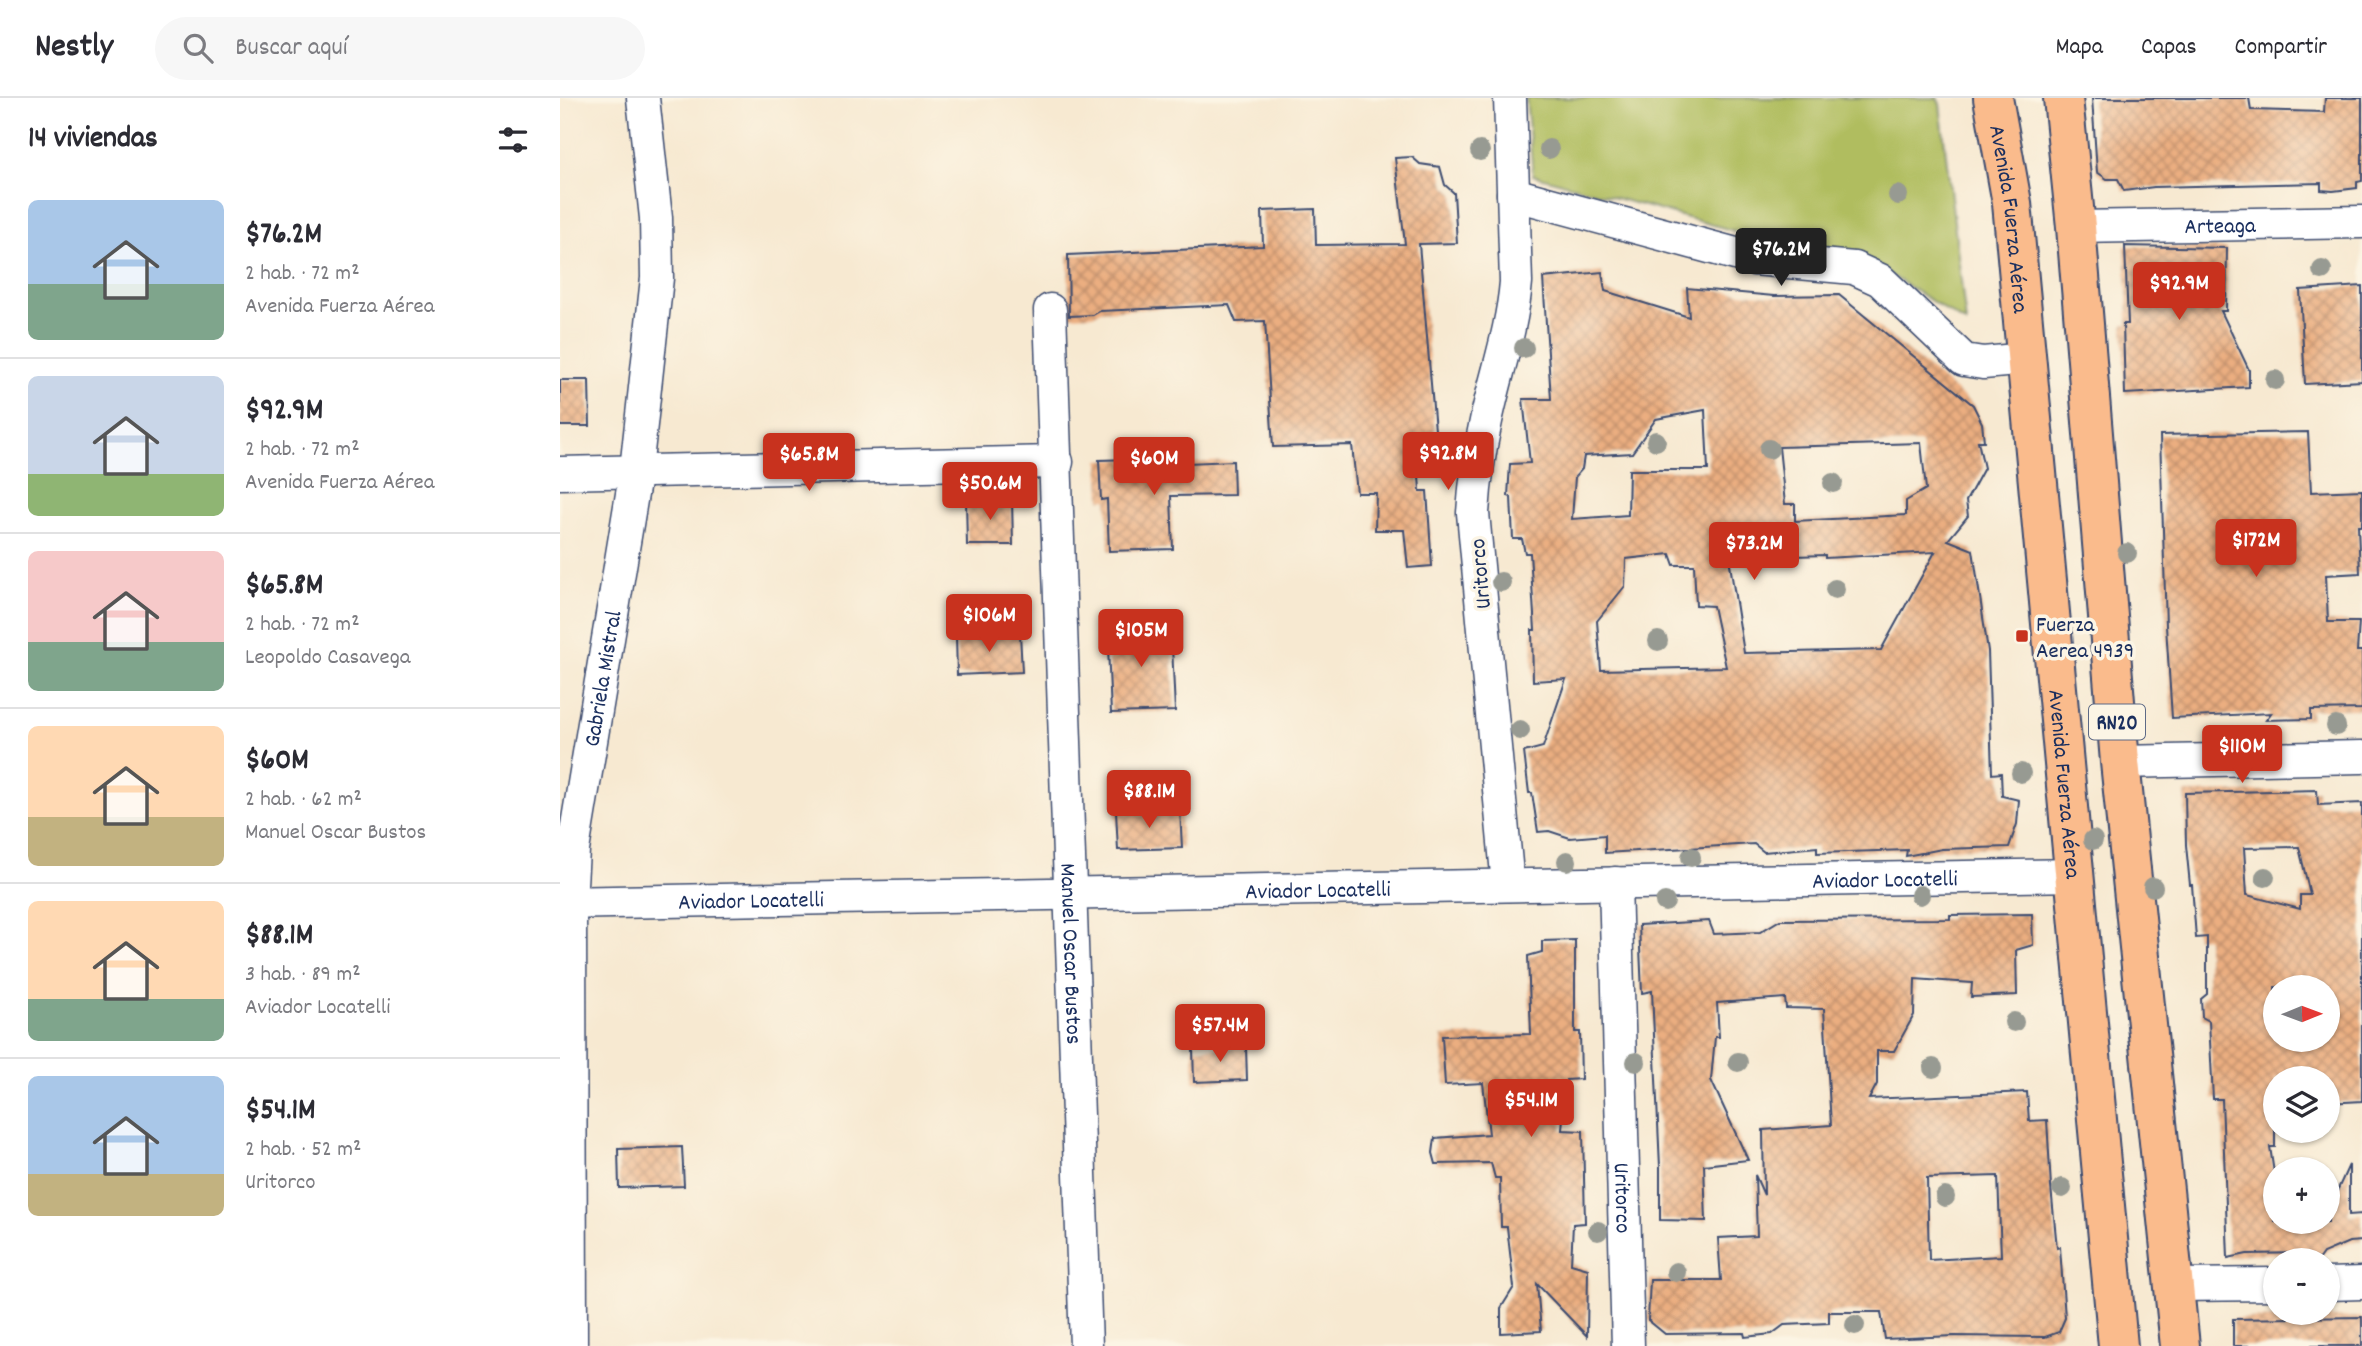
<!DOCTYPE html>
<html lang="es">
<head>
<meta charset="utf-8">
<style>
  :root { --surface:#fff; --page:#f7f7f7; --text:#2b2b33; --muted:#7c7c81; --line:#e1e1e2; --accent:#c8321e }
  body { margin:0; font-family:Dekko,sans-serif; background:var(--page); color:var(--text); height:100vh; display:flex; flex-direction:column; font-size:26px; white-space:nowrap }
  * { box-sizing:border-box; margin:0 }
  p { font-size:23px; color:var(--muted) }
  .icon { flex:none; width:38px; height:38px; fill:none; stroke:currentColor; stroke-width:2; stroke-linecap:round; stroke-linejoin:round }
  .map { position:relative; flex:1; overflow:hidden }
  .side { display:flex; flex-direction:column; background:var(--surface); width:560px }
  .side>* { flex:none }
  .needle { width:46px; rotate:89deg }
  .buttons { position:absolute; left:1703px; top:877px; display:grid; gap:14px }
  .buttons a { display:grid; place-items:center; width:77px; height:77px; border-radius:50%; background:var(--surface); box-shadow:0 2px 5px #0004; font-size:35px }
  .price { position:absolute; translate:-50% -60px; padding:0 16px; border-radius:7px; background:var(--accent); color:#fff; font-size:23px; line-height:46px; filter:drop-shadow(0 2px 4px #0008) }
  .price::after { content:''; position:absolute; left:50%; top:42px; width:21px; height:16px; margin-left:-10px; background:inherit; clip-path:polygon(0 0,100% 0,50% 100%) }
  .price.selected { background:#222; color:#fff }
  ul { padding:0; list-style:none }
  li { display:flex; align-items:center; gap:21px; height:175px; padding:0 28px }
  li+li { border-top:2px solid var(--line) }
  li span { display:grid; place-items:center; flex:none; width:196px; height:140px; border-radius:10px; color:#555 }
  li>.icon { margin-inline-start:auto }
  span .icon { width:84px; height:84px; fill:#fffc; stroke-width:1 }
  li b { font-size:30px }
  h2 { display:flex; justify-content:space-between; align-items:center; height:84px; padding:0 28px; font-size:30px }
  header { display:flex; align-items:center; gap:42px; box-sizing:border-box; height:98px; padding:0 35px; background:var(--surface); border-bottom:2px solid var(--line) }
  header strong { font-size:33px }
  nav { display:flex; gap:38px; margin-inline-start:auto; font-size:24px }
  .search { width:490px; height:63px; background:var(--page); display:flex; align-items:center; gap:18px; box-sizing:border-box; padding:0 24px; border-radius:38px; color:var(--muted); font-size:26px }
  main { display:flex; flex:1; min-height:0 }
  .map>svg:first-child { display:block }
  .green { fill:#b0bd5f; stroke:#66765e; stroke-width:2 }
  .building { fill:url(#building-cross-hatch); fill-rule:evenodd }
  .lines { fill:none; stroke-linecap:round; stroke-linejoin:round }
  .minor-casing { stroke:#3c4b6f; stroke-width:35 }
  .major-casing { stroke:#3c4b6f; stroke-width:42 }
  .minor { stroke:#fff; stroke-width:32 }
  .major { stroke:#fabb8c; stroke-width:38 }
  .tree { fill:#979a92 }
  .poi-dot { fill:#c8321e; stroke:#fcf5e5; stroke-width:2.5 }
  .labels { text-anchor:middle; stroke-width:7; stroke-linejoin:round; paint-order:stroke }
  .shield { fill:#fcf5e5; stroke:#5e6a86; stroke-width:2 }
  .shield-label { font-size:21px; font-weight:bold; fill:#1b2f5e }
  .street-label { font-size:23px; fill:#1b2f5e; stroke:#fcf5e5 }
  .poi-label { font-size:23px; fill:#1b2f5e; stroke:#fcf5e5; text-anchor:start }
</style>
</head>
<body>
<header>
<strong>Nestly</strong>
<div class="search"><svg class="icon" aria-label="search" viewBox="0 0 24 24"><circle cx="10" cy="10" r="6"/><path d="M15 15l6 6"/></svg>Buscar aquí</div>
<nav><a>Mapa</a><a>Capas</a><a>Compartir</a></nav>
</header>
<main>
<section class="side">
<h2>14 viviendas<svg class="icon" aria-label="filters" viewBox="0 0 24 24"><path d="M4 7h16M4 17h16"/><circle cx="9" cy="7" r="2"/><circle cx="15" cy="17" r="2"/></svg></h2>
<ul>
<li><span style="background:linear-gradient(#a9c7e8 60%,#7fa58c 0)"><svg class="icon" aria-label="home" viewBox="0 0 24 24"><path d="M3 11l9-7 9 7M6 9v11h12V9"/></svg></span><div><b>$76.2M</b><p>2 hab. · 72 m²</p><p>Avenida Fuerza Aérea</p></div></li>
<li><span style="background:linear-gradient(#c9d6e8 70%,#8fb573 0)"><svg class="icon" aria-label="home" viewBox="0 0 24 24"><path d="M3 11l9-7 9 7M6 9v11h12V9"/></svg></span><div><b>$92.9M</b><p>2 hab. · 72 m²</p><p>Avenida Fuerza Aérea</p></div></li>
<li><span style="background:linear-gradient(#f6c9c9 65%,#7fa58c 0)"><svg class="icon" aria-label="home" viewBox="0 0 24 24"><path d="M3 11l9-7 9 7M6 9v11h12V9"/></svg></span><div><b>$65.8M</b><p>2 hab. · 72 m²</p><p>Leopoldo Casavega</p></div></li>
<li><span style="background:linear-gradient(#ffd9b3 65%,#c2b280 0)"><svg class="icon" aria-label="home" viewBox="0 0 24 24"><path d="M3 11l9-7 9 7M6 9v11h12V9"/></svg></span><div><b>$60M</b><p>2 hab. · 62 m²</p><p>Manuel Oscar Bustos</p></div></li>
<li><span style="background:linear-gradient(#ffd9b3 70%,#7fa58c 0)"><svg class="icon" aria-label="home" viewBox="0 0 24 24"><path d="M3 11l9-7 9 7M6 9v11h12V9"/></svg></span><div><b>$88.1M</b><p>3 hab. · 89 m²</p><p>Aviador Locatelli</p></div></li>
<li><span style="background:linear-gradient(#a9c7e8 70%,#c2b280 0)"><svg class="icon" aria-label="home" viewBox="0 0 24 24"><path d="M3 11l9-7 9 7M6 9v11h12V9"/></svg></span><div><b>$54.1M</b><p>2 hab. · 52 m²</p><p>Uritorco</p></div></li>
</ul>
</section>
<div class="map">
<svg width="1802" height="1248" viewBox="0 0 1802 1248">
  <defs>
    <pattern id="building-cross-hatch" width="8" height="8" patternUnits="userSpaceOnUse" patternTransform="scale(1.75)"><rect width="8" height="8" fill="#ebae80"/><path d="M0 0l8 8M0 8l8-8" fill="none" stroke="#be8e6c"/></pattern>
  </defs>
  <rect width="100%" height="100%" fill="#fcf5e5"/>
  <filter id="ink" filterUnits="userSpaceOnUse"><feTurbulence type="fractalNoise" baseFrequency=".0143" numOctaves="2"/><feDisplacementMap in="SourceGraphic" scale="14" xChannelSelector="R" yChannelSelector="G"/><feConvolveMatrix kernelMatrix="1 2 1 2 8 2 1 2 1" color-interpolation-filters="sRGB"/></filter>
  <filter id="wash" filterUnits="userSpaceOnUse"><feTurbulence type="fractalNoise" baseFrequency=".00686" numOctaves="4" result="noise"/><feDisplacementMap in="SourceGraphic" scale="28" xChannelSelector="R" yChannelSelector="G"/><feGaussianBlur stdDeviation="1.57" result="paint"/><feColorMatrix in="noise" values="0 0 0 0 0 0 0 0 0 0 0 0 0 0 0 0 0 1.4 0 .05"/><feComposite in="paint" operator="in"/></filter>
  <g filter="url(#wash)">
    <rect width="100%" height="100%" fill="#f7e9d1"/>
    <path class="green" d="M966,0H1377L1380,6L1406,225L1304,160L1218,145L973,77Z"/>
    <g id="blocks">
      <g class="building">
        <path d="M1532,0H1689L1691,12L1764,14L1765,0H1802V83L1797,84V90L1773,93L1761,92V85L1594,89L1564,93L1558,81H1547L1537,74Z"/>
        <path d="M852,59L860,66L880,69L885,87L894,95L897,145L859,146L876,344L857,345L860,393H867L872,468L848,470L844,432H815L816,395H797L792,347L713,349L705,223L676,224L669,207L540,213L533,217L509,218L508,157L703,148L702,113L755,111L756,147L845,146L835,60Z"/>
        <path d="M1565,148L1667,150L1666,213H1661L1689,272V289L1565,296L1563,226H1568Z"/>
        <path d="M1042,174L1045,193L1129,219L1127,190L1214,198L1279,197L1413,307L1422,325L1424,343H1418L1424,370L1406,403L1408,418L1388,442L1413,452L1428,553L1432,676L1441,675L1442,698L1459,702L1457,726L1449,749L1382,751L1346,758L1347,752L1257,755V749L1204,754L1194,746L1045,755V737L1010,740L989,733L978,734L972,695H969L964,654L983,649L1006,581L973,583L972,532H975L970,455H965L962,441H953L951,399L948,398L950,366L970,365L963,301H991L983,180ZM1145,312L1148,372H1069L1068,417L1012,421L1015,379L1022,371L1024,358L1072,355L1096,321ZM1361,345L1366,391L1346,403V417L1235,423V406H1225L1219,349ZM1375,454L1321,552L1184,555L1169,460L1265,457V460ZM1110,456L1114,467H1134L1136,507L1153,508L1166,569L1041,572L1037,523L1065,488L1066,461Z"/>
        <path d="M1802,188V283L1745,286L1740,192Z"/>
        <path d="M0,282H29L30,328H0Z"/>
        <path d="M1748,334L1751,394L1802,392V428H1798L1800,475L1766,477L1768,524H1799L1797,553H1802V611L1751,612V621L1706,622L1711,615L1612,620L1606,528L1600,337Z"/>
        <path d="M604,360V366L673,363L674,397L611,398L613,451L549,453L547,401L541,402L539,362Z"/>
        <path d="M452,400L453,447H407L406,401Z"/>
        <path d="M611,526L615,613L551,615L547,528Z"/>
        <path d="M460,535L462,574L397,577L396,537Z"/>
        <path d="M1757,692L1758,707L1802,705V1003L1768,1005V980H1715V1049H1710L1715,1081V1124H1768V1113L1789,1067V1117L1802,1116V1143L1789,1144L1763,1155L1758,1162H1743V1155L1687,1156L1668,1160L1662,1001H1653L1649,923L1642,919L1641,901L1647,896V839L1636,840L1632,787H1630L1626,747L1625,695ZM1739,749L1750,797H1740V811L1687,797L1684,750ZM1715,889H1768V942H1715Z"/>
        <path d="M620,711L622,750L558,752L556,713Z"/>
        <path d="M1472,816L1473,847L1456,852L1457,897L1411,899L1412,885L1355,881L1354,917L1334,953H1317V986L1309,1001L1467,994L1469,1023L1487,1022L1491,1089L1497,1150L1500,1149L1505,1220L1499,1234L1485,1239L1394,1238L1325,1241L1321,1214H1269V1225L1224,1227L1212,1236L1185,1239L1184,1235L1105,1236L1088,1222L1090,1182H1161L1158,1140L1197,1138L1195,1077L1204,1097L1203,1032L1271,1027L1264,911L1226,910L1225,900L1157,905L1159,939H1155L1151,982L1188,1062L1144,1067L1146,1123L1100,1122V1069L1092,893L1082,895L1079,827L1149,823L1154,836L1200,834L1220,822L1390,821V817ZM1438,1078L1441,1158L1369,1162L1367,1080Z"/>
        <path d="M1015,842V934H1020L1021,981L1006,982L1002,1032L1023,1033L1025,1125L1013,1126L1011,1166L1028,1171L1027,1238L977,1186L981,1233L941,1235V1210L954,1189L947,1129H941L940,1080H935L931,1065L876,1066L873,1055L875,1040L929,1036L923,985L885,987L882,938L971,936L968,858L982,854V843Z"/>
        <path d="M686,949L687,982L634,984L633,950Z"/>
        <path d="M122,1049L124,1088L59,1090L58,1051Z"/>
        <path d="M1802,1219V1248H1673V1221Z"/>
      </g>
    </g>
  </g>
  <g filter="url(#ink)">
    <use href="#blocks" fill-opacity="0" stroke="#3c4b6f" stroke-width="2"/>
    <g class="lines">
      <defs>
        <g id="minor">
          <path d="M953,96L1194,161L1294,170L1320,182L1404,262L1423,265L1467,261"/>
          <path id="s1" d="M1516,129L1802,124"/>
          <path id="s2" d="M490,212L526,1248"/>
          <path d="M0,375L497,364"/>
          <path d="M1560,664L1802,659"/>
          <path id="s3" d="M1055,785L1068,1248"/>
          <path d="M948,787L913,415C915,384 919,354 926,323C936,276 952,232 956,184L950,0"/>
          <path id="s4" d="M0,805L1515,777"/>
          <path d="M1768,1186L1802,1185"/>
          <path d="M1615,1187L1715,1186"/>
          <path id="s5" d="M11,1248L10,804L13,752L76,372L97,180L96,120L83,0"/>
        </g>
        <g id="major">
          <path id="s6" d="M1433,0L1452,105L1558,1248"/>
          <path d="M1503,0L1516,129L1560,664L1620,1248"/>
        </g>
      </defs>
      <use href="#minor" class="minor-casing"/>
      <use href="#major" class="major-casing"/>
      <use href="#minor" class="minor"/>
      <use href="#major" class="major"/>
    </g>
    <g class="tree">
      <circle cx="989" cy="51" r="10"/>
      <circle cx="920" cy="53" r="10"/>
      <circle cx="1338" cy="97" r="10"/>
      <circle cx="1762" cy="172" r="10"/>
      <circle cx="964" cy="250" r="10"/>
      <circle cx="1715" cy="282" r="10"/>
      <circle cx="1096" cy="343" r="10"/>
      <circle cx="1209" cy="351" r="10"/>
      <circle cx="1273" cy="385" r="10"/>
      <circle cx="1567" cy="455" r="10"/>
      <circle cx="941" cy="484" r="10"/>
      <circle cx="1275" cy="491" r="10"/>
      <circle cx="1098" cy="543" r="10"/>
      <circle cx="1776" cy="628" r="10"/>
      <circle cx="960" cy="632" r="10"/>
      <circle cx="1461" cy="675" r="10"/>
      <circle cx="1533" cy="742" r="10"/>
      <circle cx="1131" cy="759" r="10"/>
      <circle cx="1007" cy="763" r="10"/>
      <circle cx="1705" cy="779" r="10"/>
      <circle cx="1593" cy="789" r="10"/>
      <circle cx="1360" cy="797" r="10"/>
      <circle cx="1105" cy="804" r="10"/>
      <circle cx="1454" cy="924" r="10"/>
      <circle cx="1076" cy="964" r="10"/>
      <circle cx="1178" cy="964" r="10"/>
      <circle cx="1373" cy="970" r="10"/>
      <circle cx="1502" cy="1090" r="10"/>
      <circle cx="1385" cy="1099" r="10"/>
      <circle cx="1038" cy="1133" r="10"/>
      <circle cx="1116" cy="1174" r="10"/>
      <circle cx="1295" cy="1227" r="10"/>
    </g>
  </g>
  <rect class="poi-dot" x="1455" y="531" width="14" height="14" rx="3.5"/>
  <g class="labels">
    <rect class="shield" x="1529" y="606.5" width="56" height="35" rx="5"/>
    <g class="shield-label">
      <text x="1557" y="631">RN20</text>
    </g>
    <g class="street-label">
      <text dy="8" stroke="none"><textPath href="#s6" startOffset="122">Avenida Fuerza Aérea</textPath></text>
      <text dy="8" stroke="none"><textPath href="#s1" startOffset="144">Arteaga</textPath></text>
      <text transform="translate(919 476) rotate(-95)" y="8">Uritorco</text>
      <text dy="8" stroke="none"><textPath href="#s5" startOffset="670">Gabriela Mistral</textPath></text>
      <text dy="8" stroke="none"><textPath href="#s6" startOffset="690">Avenida Fuerza Aérea</textPath></text>
      <text dy="8" stroke="none"><textPath href="#s4" startOffset="1325">Aviador Locatelli</textPath></text>
      <text dy="8" stroke="none"><textPath href="#s4" startOffset="758">Aviador Locatelli</textPath></text>
      <text dy="8" stroke="none"><textPath href="#s4" startOffset="191">Aviador Locatelli</textPath></text>
      <text dy="8" stroke="none"><textPath href="#s2" startOffset="644">Manuel Oscar Bustos</textPath></text>
      <text dy="8" stroke="none"><textPath href="#s3" startOffset="315">Uritorco</textPath></text>
    </g>
    <g class="poi-label">
      <text x="1476" y="533">Fuerza<tspan x="1476" dy="26">Aerea 4939</tspan></text>
    </g>
  </g>
</svg>
<div class="buttons">
<a><svg class="needle" viewBox="-14 -14 28 28"><path d="M0-13l5 13h-10z" fill="#e53935"/><path d="M0 13l5-13h-10z" fill="#7c7c81"/></svg></a>
<a><svg class="icon" aria-label="layers" viewBox="0 0 24 24"><path d="M12 4l9 5-9 5-9-5zM3 14l9 5 9-5"/></svg></a>
<a>+</a>
<a>−</a>
</div>
<b class="price selected" style="left:1221px;top:190px">$76.2M</b>
<b class="price" style="left:1619px;top:224px">$92.9M</b>
<b class="price" style="left:888px;top:394px">$92.8M</b>
<b class="price" style="left:249px;top:395px">$65.8M</b>
<b class="price" style="left:594px;top:399px">$60M</b>
<b class="price" style="left:430px;top:424px">$50.6M</b>
<b class="price" style="left:1696px;top:481px">$172M</b>
<b class="price" style="left:1194px;top:484px">$73.2M</b>
<b class="price" style="left:429px;top:556px">$106M</b>
<b class="price" style="left:581px;top:571px">$105M</b>
<b class="price" style="left:1682px;top:687px">$110M</b>
<b class="price" style="left:589px;top:732px">$88.1M</b>
<b class="price" style="left:660px;top:966px">$57.4M</b>
<b class="price" style="left:971px;top:1041px">$54.1M</b>
</div>
</main>
</body>
</html>
